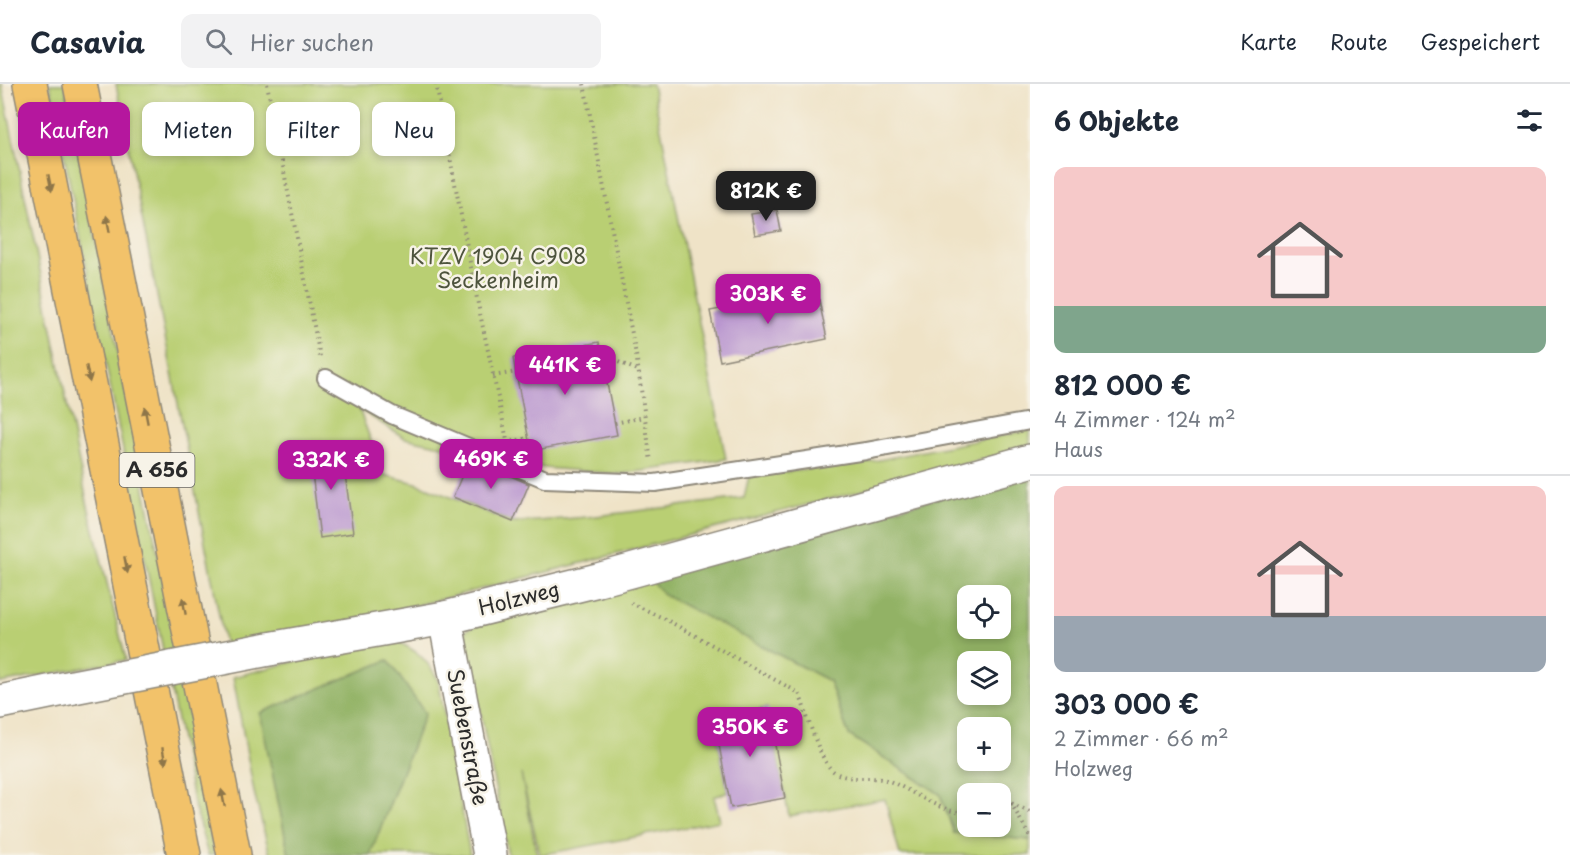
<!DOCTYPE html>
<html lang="de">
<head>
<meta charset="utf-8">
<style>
  :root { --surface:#fff; --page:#f2f2f3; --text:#1f2937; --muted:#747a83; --line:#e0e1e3; --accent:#b5179e }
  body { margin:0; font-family:"Playpen Sans",sans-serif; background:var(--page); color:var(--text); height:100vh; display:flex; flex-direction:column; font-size:22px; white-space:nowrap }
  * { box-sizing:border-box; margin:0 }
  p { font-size:20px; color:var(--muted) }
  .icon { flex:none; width:33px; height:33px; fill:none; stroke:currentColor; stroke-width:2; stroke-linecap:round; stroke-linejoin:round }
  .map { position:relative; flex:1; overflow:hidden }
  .sheet { display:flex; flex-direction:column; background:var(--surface); width:540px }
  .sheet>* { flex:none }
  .banner { position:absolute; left:18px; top:18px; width:570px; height:54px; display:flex; gap:12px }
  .buttons { position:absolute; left:957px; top:501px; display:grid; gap:12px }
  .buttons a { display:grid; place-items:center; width:54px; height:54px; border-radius:12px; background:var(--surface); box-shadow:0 3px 9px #0003; font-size:30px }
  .price { position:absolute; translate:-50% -51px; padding:0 14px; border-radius:12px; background:var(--accent); color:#fff; font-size:20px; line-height:39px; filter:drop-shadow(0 2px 3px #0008) }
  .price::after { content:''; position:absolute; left:50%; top:36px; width:18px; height:14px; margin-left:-9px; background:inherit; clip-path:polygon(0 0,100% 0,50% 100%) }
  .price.active { background:#222; color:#fff }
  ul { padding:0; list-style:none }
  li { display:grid; align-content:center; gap:12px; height:318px; padding:0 24px }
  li+li { border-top:2px solid var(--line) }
  li span { display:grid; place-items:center; height:186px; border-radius:12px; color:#555 }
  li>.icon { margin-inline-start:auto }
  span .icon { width:108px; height:108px; fill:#fffc; stroke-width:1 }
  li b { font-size:26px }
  h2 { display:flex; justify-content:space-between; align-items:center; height:72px; padding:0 24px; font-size:26px }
  .chip { padding:0 21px; border-radius:12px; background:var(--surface); box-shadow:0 3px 9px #0003; font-size:21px; line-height:54px }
  .chip.active { background:var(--accent); color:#fff }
  header { display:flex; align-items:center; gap:36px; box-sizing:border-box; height:84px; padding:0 30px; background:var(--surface); border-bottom:2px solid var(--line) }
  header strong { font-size:28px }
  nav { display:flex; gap:33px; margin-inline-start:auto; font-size:21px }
  .search { width:420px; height:54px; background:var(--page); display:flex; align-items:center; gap:15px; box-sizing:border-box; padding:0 21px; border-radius:12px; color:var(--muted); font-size:22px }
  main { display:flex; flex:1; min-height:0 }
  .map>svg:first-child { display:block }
  .green { fill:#b9cf73; stroke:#727d4f; stroke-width:1.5 }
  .forest { fill:#92b265; stroke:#5e6e48; stroke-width:1.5; fill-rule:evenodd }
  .building { fill:#b996cf }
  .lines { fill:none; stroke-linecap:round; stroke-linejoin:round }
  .lane-casing { stroke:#8d8779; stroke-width:20 }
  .street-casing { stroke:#8d8779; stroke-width:36 }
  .highway-casing { stroke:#8d8779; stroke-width:36 }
  .path { stroke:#8d8779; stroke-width:4; stroke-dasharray:1.5 4.5; stroke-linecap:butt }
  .lane { stroke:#fff; stroke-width:16 }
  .street { stroke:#fff; stroke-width:33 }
  .highway { stroke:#f2c26a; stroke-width:33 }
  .street-bridge-casing { stroke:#8d8779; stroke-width:36; stroke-linecap:butt }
  .street-bridge { stroke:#fff; stroke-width:33 }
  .oneway { fill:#8e764a }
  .labels { text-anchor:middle; stroke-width:5; stroke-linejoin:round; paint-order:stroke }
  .shield { fill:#f7f3e8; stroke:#686764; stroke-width:1.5 }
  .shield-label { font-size:20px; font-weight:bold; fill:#2b2b2b }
  .park-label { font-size:21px; fill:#4e543d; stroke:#f7f3e8 }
  .street-label { font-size:21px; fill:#2b2b2b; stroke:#f7f3e8 }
</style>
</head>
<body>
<header>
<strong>Casavia</strong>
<div class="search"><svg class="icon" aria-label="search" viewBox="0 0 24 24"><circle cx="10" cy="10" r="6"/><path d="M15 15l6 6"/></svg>Hier suchen</div>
<nav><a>Karte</a><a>Route</a><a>Gespeichert</a></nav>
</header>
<main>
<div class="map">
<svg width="1030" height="771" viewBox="0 0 1030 771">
  <rect width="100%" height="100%" fill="#f7f3e8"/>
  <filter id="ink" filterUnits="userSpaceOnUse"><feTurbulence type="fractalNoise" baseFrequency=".0167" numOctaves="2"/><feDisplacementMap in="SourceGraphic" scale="12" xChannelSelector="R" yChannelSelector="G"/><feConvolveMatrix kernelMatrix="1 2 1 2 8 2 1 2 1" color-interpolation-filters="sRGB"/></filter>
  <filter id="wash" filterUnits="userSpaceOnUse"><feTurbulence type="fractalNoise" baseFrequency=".008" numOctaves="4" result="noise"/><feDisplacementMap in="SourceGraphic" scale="24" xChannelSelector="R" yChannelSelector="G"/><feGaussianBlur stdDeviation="1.35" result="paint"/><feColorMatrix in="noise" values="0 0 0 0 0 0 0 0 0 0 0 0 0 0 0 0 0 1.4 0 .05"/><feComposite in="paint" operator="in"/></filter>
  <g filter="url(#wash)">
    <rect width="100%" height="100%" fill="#efe3c7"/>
    <g class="green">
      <path d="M0,0H2L87,418L126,576L0,599Z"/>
      <path d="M50,0H65L183,598L214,771H208L194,721Z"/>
      <path d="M116,0H652L726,375L621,390L545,384L405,354L359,325L384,391L416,399L513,439L588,433L744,414L749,392L864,379L1030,346V363L446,514L226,567Z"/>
      <path d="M645,490L666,512L829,597L849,651L940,710L954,749L1030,756V771H900L885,715L789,732L767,624L714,635L728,708L714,713L720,737L540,771L521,690L537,771H508L465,546L587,503Z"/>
      <path d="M396,557C418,567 426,575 438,595L470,771H370L425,629H261L289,771H270L254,708L233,593L373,558Z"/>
    </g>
    <g class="forest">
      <path d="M1030,390V756L954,749L940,710L849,651L829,597L664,511L645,490ZM968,512H1000V544H968ZM968,578H1000V610H968ZM968,644H1000V676H968ZM968,710H1000V742H968Z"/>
      <path d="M388,576L425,629L370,771H289L260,629Z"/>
    </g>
    <g id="blocks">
      <g class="building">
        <path d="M777,126L781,147L755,151L751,130Z"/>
        <path d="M817,206L827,255L720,277L710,227Z"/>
        <path d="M599,258L617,351L531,367L513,274Z"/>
        <path d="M341,360L353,449L320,454L309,364Z"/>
        <path d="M469,374L529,400L513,438L453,413Z"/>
        <path d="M768,624L785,714L731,724L714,635Z"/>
      </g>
    </g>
  </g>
  <g filter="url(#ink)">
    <use href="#blocks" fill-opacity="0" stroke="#8d8779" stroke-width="1.5"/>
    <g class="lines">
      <defs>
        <path id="lane" d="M326,294L392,331L545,395L655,399L866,367L1030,337"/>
        <g id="street">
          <path d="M445,534L490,771"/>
          <path d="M269,565L445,534L598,496L1030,377"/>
          <path d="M0,618L73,603"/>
        </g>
        <g id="highway">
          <path d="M30,0L184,771"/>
          <path d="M80,0L234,771"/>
        </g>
      </defs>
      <use href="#lane" class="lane-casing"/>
      <use href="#street" class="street-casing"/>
      <use href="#highway" class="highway-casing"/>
      <g class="path">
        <path d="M267,0L320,273"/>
        <path d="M436,0L478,220L507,356"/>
        <path d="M584,0L637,276L651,378"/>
        <path d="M602,271L637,286"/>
        <path d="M493,292L516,288"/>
        <path d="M615,339L644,333"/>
        <path d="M512,357L529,354"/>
        <path d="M631,519L665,535L799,609C806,627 819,675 832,686C847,699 868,691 886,696C908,703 944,732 968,728"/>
        <path d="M1011,719L1030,753"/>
        <path d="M1000,721L1011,719L1030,728"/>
      </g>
      <use href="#lane" class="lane"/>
      <use href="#street" class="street"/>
      <use href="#highway" class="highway"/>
      <defs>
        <path id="street-bridge" d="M73,603L269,565"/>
      </defs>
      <use href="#street-bridge" class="street-bridge-casing"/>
      <use href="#street-bridge" class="street-bridge"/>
    </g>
    <defs><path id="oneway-solid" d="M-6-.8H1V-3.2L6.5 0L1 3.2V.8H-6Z" transform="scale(1.5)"/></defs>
    <g class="oneway">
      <use href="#oneway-solid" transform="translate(50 99) rotate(79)"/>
      <use href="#oneway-solid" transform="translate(108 140) rotate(-101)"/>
      <use href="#oneway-solid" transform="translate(88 290) rotate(79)"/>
      <use href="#oneway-solid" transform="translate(146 331) rotate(-101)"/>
      <use href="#oneway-solid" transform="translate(126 481) rotate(79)"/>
      <use href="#oneway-solid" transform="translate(184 522) rotate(-101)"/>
      <use href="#oneway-solid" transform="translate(164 672) rotate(79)"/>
      <use href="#oneway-solid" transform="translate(223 714) rotate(-101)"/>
    </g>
  </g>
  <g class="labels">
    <rect class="shield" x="119.5" y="369" width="75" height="34" rx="4.5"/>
    <g class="shield-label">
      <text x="157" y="393">A 656</text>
    </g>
    <g class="park-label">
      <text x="498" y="180">KTZV 1904 C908<tspan x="498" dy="24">Seckenheim</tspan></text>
    </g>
    <g class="street-label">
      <text transform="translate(519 515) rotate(-14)" y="7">Holzweg</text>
      <text transform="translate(467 653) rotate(79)" y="7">Suebenstraße</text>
    </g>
  </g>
</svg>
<div class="buttons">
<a><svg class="icon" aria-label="locate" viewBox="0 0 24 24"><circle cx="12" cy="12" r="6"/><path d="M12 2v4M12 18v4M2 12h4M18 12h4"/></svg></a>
<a><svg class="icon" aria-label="layers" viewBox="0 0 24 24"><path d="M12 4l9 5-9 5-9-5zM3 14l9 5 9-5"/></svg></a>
<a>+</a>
<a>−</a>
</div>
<b class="price active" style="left:766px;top:138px">812K €</b>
<b class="price" style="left:768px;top:241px">303K €</b>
<b class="price" style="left:565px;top:312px">441K €</b>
<b class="price" style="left:491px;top:406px">469K €</b>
<b class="price" style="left:331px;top:407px">332K €</b>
<b class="price" style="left:750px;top:674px">350K €</b>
<div class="banner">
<a class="chip active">Kaufen</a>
<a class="chip">Mieten</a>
<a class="chip">Filter</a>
<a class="chip">Neu</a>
</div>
</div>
<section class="sheet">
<h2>6 Objekte<svg class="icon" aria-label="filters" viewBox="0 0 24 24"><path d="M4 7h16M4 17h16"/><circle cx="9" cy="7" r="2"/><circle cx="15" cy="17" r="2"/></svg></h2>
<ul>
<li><span style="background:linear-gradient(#f6c9c9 75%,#7fa58c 0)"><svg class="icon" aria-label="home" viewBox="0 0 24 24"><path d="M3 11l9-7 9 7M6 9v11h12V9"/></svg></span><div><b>812 000 €</b><p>4 Zimmer · 124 m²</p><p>Haus</p></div></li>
<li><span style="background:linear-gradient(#f6c9c9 70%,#9aa5b1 0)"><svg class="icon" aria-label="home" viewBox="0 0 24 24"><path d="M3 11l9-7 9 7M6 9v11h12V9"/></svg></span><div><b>303 000 €</b><p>2 Zimmer · 66 m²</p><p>Holzweg</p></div></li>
</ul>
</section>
</main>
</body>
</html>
